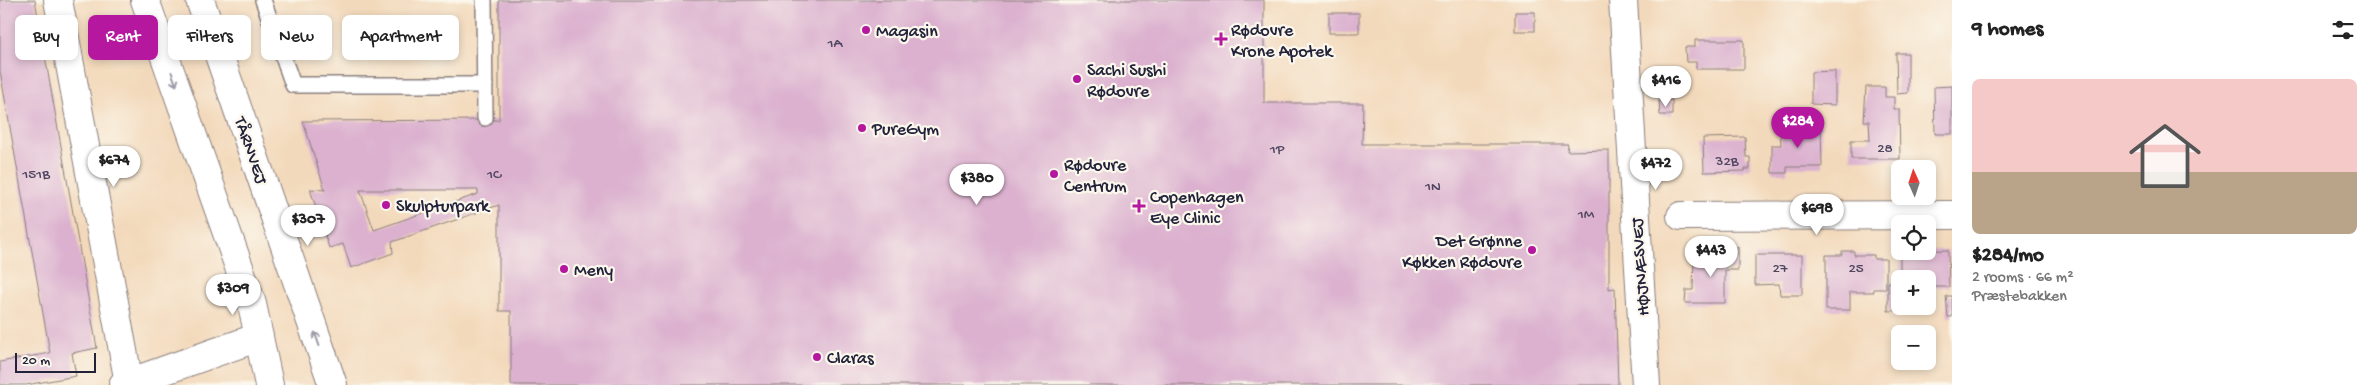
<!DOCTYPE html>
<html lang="en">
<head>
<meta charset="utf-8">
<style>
  :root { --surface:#fff; --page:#f2f2f2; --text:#222; --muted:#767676; --line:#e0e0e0; --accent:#b5179e }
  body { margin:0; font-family:"Gochi Hand",sans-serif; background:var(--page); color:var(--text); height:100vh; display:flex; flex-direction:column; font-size:19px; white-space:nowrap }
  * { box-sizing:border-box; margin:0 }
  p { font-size:16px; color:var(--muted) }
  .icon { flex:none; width:28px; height:28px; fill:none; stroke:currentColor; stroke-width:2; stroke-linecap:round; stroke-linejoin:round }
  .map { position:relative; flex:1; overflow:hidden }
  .drawer { display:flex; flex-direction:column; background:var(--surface); width:425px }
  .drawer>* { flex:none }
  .top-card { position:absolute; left:15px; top:15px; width:475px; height:45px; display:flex; gap:10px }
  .needle { width:32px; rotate:357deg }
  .buttons { position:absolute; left:1891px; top:160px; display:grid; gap:10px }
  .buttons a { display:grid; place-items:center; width:45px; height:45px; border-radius:8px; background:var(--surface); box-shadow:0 2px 8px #0003; font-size:25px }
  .scale { position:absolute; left:15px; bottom:12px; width:81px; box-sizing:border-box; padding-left:5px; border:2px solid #22223b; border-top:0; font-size:14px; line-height:18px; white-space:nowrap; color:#22223b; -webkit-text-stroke:4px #fbf7ec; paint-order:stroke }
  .price { position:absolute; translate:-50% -42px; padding:0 11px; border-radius:18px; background:#fff; color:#222; font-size:16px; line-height:32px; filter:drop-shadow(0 1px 2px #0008) }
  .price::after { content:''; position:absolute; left:50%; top:30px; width:15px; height:11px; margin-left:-8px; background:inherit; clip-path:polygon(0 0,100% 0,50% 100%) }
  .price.selected { background:var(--accent); color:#fff }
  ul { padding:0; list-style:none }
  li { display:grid; align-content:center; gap:10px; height:265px; padding:0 20px }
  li+li { border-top:1px solid var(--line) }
  li span { display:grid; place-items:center; height:155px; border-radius:8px; color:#555 }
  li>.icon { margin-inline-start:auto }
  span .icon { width:90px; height:90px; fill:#fffc; stroke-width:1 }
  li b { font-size:21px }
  h2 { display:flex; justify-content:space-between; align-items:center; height:60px; padding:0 20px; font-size:21px }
  .tag { padding:0 18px; border-radius:8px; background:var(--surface); box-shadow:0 2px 8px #0003; font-size:18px; line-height:45px }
  .tag.selected { background:var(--accent); color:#fff }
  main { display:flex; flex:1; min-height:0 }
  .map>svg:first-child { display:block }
  .building { fill:#dbb1cf; fill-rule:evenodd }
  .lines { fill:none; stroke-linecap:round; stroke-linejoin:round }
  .lane-casing { stroke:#8a7e7b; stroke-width:18 }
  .street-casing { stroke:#8a7e7b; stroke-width:30 }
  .secondary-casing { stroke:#8a7e7b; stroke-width:30 }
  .lane { stroke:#fff; stroke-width:15 }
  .street { stroke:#fff; stroke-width:28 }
  .secondary { stroke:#fff; stroke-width:28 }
  .oneway { stroke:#9c9ca7 }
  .poi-dot { fill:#b5179e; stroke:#fbf7ec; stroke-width:2 }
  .labels { text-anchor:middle; stroke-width:4.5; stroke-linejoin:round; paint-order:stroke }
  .number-label { font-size:15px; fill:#504660 }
  .poi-label { font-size:18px; fill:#22223b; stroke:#fbf7ec; text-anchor:start }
  .street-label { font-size:18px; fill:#22223b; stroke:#fbf7ec }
</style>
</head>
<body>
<main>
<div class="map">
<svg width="1952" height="385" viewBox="0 0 1952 385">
  <rect width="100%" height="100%" fill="#fbf7ec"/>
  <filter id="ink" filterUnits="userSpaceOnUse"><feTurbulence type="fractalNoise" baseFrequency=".02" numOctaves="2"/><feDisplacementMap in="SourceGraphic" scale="10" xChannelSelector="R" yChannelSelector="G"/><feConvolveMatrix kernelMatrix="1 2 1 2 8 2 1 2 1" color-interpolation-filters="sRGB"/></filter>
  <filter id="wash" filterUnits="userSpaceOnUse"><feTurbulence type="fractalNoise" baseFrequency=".0096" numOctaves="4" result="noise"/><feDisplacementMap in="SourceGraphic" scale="20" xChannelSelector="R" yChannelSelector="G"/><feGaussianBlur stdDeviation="1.12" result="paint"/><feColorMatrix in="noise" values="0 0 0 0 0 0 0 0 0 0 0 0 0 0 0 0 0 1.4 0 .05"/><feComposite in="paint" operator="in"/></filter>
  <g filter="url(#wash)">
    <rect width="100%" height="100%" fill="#f3d9bb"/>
    <g id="blocks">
      <g class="building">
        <path d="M0,0H35L97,348L72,353L76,376L26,385H0V362L50,353L0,71Z"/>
        <path d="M499,0H1264V103H1363L1362,144H1568L1567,151L1609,150V289L1615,288L1618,385H511V311H499V205L392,242L393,253L351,268L343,244L329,248L310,189L325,190L303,121L499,120ZM360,190H478V194L374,230Z"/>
        <rect x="1515" y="12" width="20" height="19"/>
        <rect x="1329" y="13" width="30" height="20"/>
        <path d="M1695,40H1744V69H1696V62H1686L1685,47H1695Z"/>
        <path d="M1896,53H1908V93L1897,94Z"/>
        <path d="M1835,71V105L1811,104V72Z"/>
        <path d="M1952,86V134H1935L1934,87Z"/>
        <path d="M1866,87H1885V97H1894V109H1899L1900,159H1851V140H1870L1869,121H1864Z"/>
        <path d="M1672,100V115H1660L1659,101Z"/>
        <path d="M1821,126L1822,167H1787V173H1772V145H1781L1780,127Z"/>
        <path d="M1745,137L1746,157H1750V169H1745V171L1704,172L1703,138Z"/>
        <path d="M1738,246V270H1725V303H1685L1686,290H1693L1694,257H1724Z"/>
        <path d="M1948,250L1949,287H1928V279H1900V251Z"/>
        <path d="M1842,251H1854V255H1874V259H1886V289H1873L1874,292H1850V310H1826V255H1842Z"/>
        <path d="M1755,255H1802V295H1780L1779,284L1755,285Z"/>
        <path d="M1888,282H1900V306H1904V310L1888,311Z"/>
        <path d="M1946,296H1952V317H1948Z"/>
      </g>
    </g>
  </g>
  <g filter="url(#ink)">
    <use href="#blocks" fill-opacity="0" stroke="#8a7e7b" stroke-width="1"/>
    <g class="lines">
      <defs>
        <g id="lane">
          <path d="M263,0L293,85H485"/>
          <path d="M484,0L485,118"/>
        </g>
        <g id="street">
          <path d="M58,0L129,383"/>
          <path d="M1623,0L1646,385"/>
          <path d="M1681,216L1952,215"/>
          <path d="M123,385L259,337"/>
        </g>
        <g id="secondary">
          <path d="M145,0L252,304L269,385"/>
          <path d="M200,0L333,385"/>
        </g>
      </defs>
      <use href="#lane" class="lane-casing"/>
      <use href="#street" class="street-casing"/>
      <use href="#secondary" class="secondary-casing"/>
      <use href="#lane" class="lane"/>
      <use href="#street" class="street"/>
      <use href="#secondary" class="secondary"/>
    </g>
    <defs><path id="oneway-shaft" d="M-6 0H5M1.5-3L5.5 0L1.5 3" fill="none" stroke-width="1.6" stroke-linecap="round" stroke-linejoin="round" transform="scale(1.25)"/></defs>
    <g class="oneway">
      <use href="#oneway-shaft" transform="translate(174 79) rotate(70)"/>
      <use href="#oneway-shaft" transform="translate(317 339) rotate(-109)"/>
    </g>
  </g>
  <g class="poi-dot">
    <circle cx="866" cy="30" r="5"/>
    <path d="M1218.5 31.5h5v5h5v5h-5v5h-5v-5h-5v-5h5z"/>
    <circle cx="1077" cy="79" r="5"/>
    <circle cx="862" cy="128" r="5"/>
    <circle cx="1054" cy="174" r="5"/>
    <circle cx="386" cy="205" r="5"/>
    <path d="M1136.5 198.5h5v5h5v5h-5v5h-5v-5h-5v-5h5z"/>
    <circle cx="1532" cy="250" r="5"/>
    <circle cx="564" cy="269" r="5"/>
    <circle cx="817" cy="357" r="5"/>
  </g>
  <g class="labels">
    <g class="number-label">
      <text x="835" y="47">1A</text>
      <text x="1885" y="152">28</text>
      <text x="1277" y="153">1P</text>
      <text x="1727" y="165">32B</text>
      <text x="36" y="178">151B</text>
      <text x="494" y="178">1C</text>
      <text x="1433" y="190">1N</text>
      <text x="1586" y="218">1M</text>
      <text x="1780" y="272">27</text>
      <text x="1856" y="272">25</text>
    </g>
    <g class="poi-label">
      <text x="1231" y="35">Rødovre<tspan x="1231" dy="21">Krone Apotek</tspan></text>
      <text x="876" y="36">Magasin</text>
      <text x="1087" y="75">Sachi Sushi<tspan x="1087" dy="21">Rødovre</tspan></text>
      <text x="872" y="134">PureGym</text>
      <text x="1064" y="170">Rødovre<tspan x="1064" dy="21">Centrum</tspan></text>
      <text x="1150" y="202">Copenhagen<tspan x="1150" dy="21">Eye Clinic</tspan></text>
      <text x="396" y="211">Skulpturpark</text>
      <text x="1522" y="246" text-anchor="end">Det Grønne<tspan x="1522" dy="21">Køkken Rødovre</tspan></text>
      <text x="574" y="275">Meny</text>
      <text x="827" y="363">Claras</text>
    </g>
    <g class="street-label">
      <text transform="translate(252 150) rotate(71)" y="6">TÅRNVEJ</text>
      <text transform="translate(1639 267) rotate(-94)" y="6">HØJNÆSVEJ</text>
    </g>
  </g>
</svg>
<div class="buttons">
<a><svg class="needle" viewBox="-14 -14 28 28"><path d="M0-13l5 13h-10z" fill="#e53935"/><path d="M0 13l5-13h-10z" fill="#767676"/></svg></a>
<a><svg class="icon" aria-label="locate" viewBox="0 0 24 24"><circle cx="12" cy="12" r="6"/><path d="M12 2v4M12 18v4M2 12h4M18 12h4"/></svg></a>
<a>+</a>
<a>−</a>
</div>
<div class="scale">20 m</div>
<b class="price" style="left:1666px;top:108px">$416</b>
<b class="price selected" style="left:1798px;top:149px">$284</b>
<b class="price" style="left:114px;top:188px">$674</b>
<b class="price" style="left:1656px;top:191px">$472</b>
<b class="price" style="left:977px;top:206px">$380</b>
<b class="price" style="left:1817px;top:236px">$698</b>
<b class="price" style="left:308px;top:247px">$307</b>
<b class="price" style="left:1711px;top:278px">$443</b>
<b class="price" style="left:233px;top:316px">$309</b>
<div class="top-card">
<a class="tag">Buy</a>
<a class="tag selected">Rent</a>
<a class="tag">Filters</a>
<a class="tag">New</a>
<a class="tag">Apartment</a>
</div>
</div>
<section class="drawer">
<h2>9 homes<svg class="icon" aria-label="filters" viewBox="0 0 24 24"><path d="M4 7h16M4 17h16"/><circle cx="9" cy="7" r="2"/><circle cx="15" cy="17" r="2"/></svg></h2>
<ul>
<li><span style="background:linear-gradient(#f6c9c9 60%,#b9a48a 0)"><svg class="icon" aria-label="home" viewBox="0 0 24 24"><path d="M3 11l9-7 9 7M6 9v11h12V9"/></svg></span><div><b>$284/mo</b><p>2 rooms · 66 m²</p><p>Præstebakken</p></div></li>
</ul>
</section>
</main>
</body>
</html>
